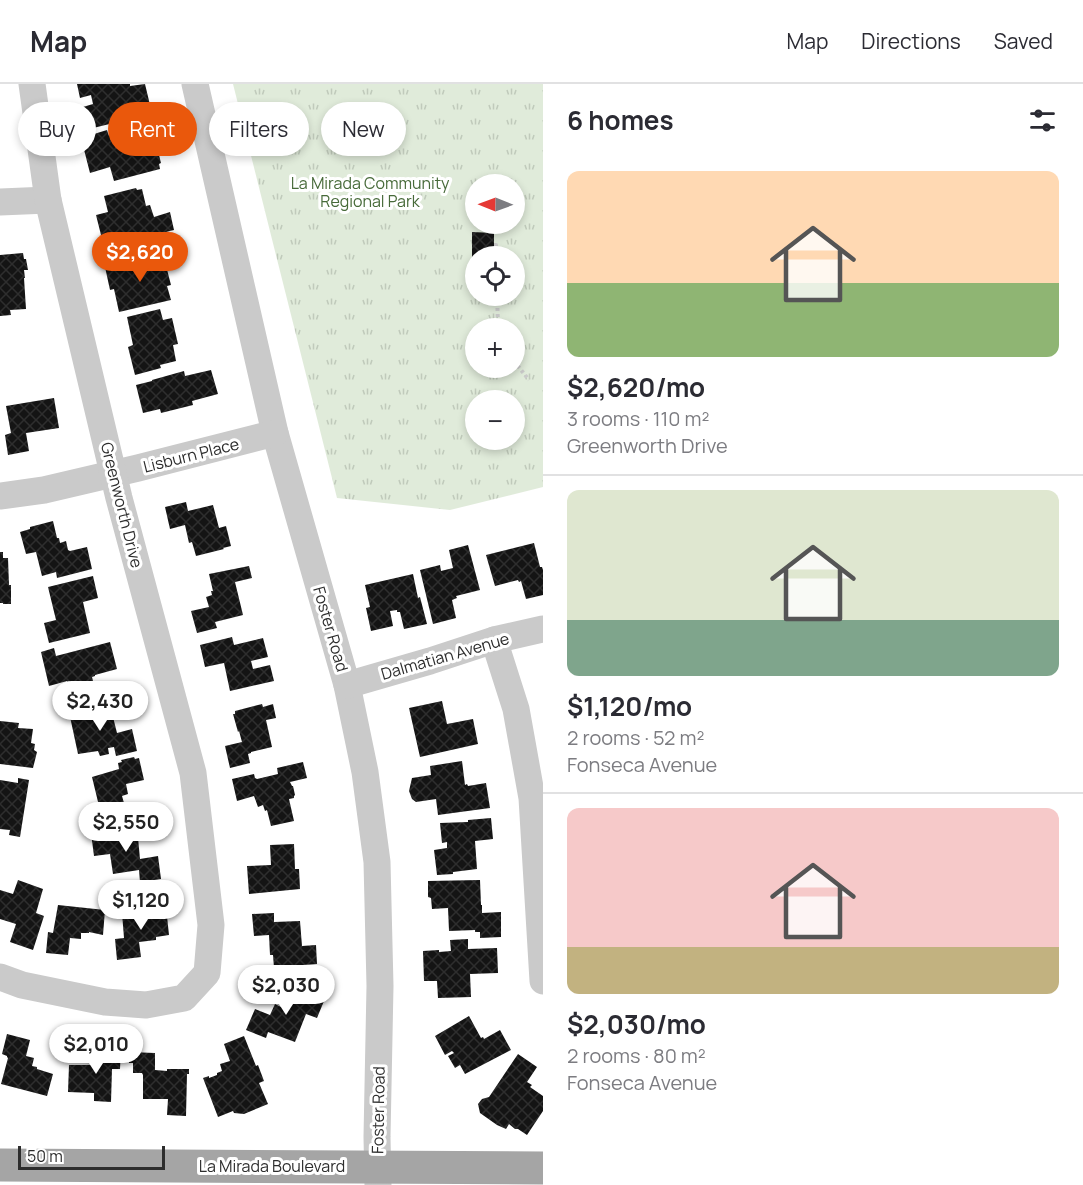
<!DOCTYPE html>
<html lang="en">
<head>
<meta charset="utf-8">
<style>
  :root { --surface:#fff; --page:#f2f2f3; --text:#2b2b33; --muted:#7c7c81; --line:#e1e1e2; --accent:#ea580c }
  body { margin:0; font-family:Manrope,sans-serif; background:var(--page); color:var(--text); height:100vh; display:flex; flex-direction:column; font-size:22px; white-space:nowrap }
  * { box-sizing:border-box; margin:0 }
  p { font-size:20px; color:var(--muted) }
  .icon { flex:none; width:33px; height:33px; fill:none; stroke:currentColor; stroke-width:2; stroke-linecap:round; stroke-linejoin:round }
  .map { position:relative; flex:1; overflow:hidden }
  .panel { display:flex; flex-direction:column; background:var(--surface); width:540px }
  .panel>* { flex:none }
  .banner { position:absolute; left:18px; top:18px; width:435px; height:54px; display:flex; gap:12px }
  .needle { width:39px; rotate:271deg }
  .controls { position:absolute; left:465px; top:90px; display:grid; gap:12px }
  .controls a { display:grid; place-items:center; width:60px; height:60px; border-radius:50%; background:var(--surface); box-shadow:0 3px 9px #0003; font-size:30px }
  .scale { position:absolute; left:18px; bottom:15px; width:147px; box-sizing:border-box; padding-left:6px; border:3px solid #2d2d2d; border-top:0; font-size:16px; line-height:21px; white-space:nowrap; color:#2d2d2d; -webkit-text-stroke:4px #fff; paint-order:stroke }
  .price { position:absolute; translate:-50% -51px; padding:0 14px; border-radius:21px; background:#fff; color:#222; font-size:20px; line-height:39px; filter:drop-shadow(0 2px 3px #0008) }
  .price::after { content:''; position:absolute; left:50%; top:36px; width:18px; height:14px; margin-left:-9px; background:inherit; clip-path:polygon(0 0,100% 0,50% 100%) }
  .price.active { background:var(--accent); color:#fff }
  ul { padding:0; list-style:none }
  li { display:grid; align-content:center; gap:12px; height:318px; padding:0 24px }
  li+li { border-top:2px solid var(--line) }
  li span { display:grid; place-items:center; height:186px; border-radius:12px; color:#555 }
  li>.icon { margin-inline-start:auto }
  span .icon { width:108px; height:108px; fill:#fffc; stroke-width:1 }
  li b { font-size:26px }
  h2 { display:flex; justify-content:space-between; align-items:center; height:72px; padding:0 24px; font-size:26px }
  .chip { padding:0 21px; border-radius:27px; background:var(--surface); box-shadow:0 3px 9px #0003; font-size:21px; line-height:54px }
  .chip.active { background:var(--accent); color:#fff }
  header { display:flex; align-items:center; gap:36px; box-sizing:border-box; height:84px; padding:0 30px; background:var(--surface); border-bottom:2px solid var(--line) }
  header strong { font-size:28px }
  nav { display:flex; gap:33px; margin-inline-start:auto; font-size:21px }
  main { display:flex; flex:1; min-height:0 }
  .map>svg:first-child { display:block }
  .park { fill:url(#park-tufts); fill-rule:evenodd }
  .building { fill:url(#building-cross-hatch) }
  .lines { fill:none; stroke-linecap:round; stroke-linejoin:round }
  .path { stroke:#cacaca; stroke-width:4; stroke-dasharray:3 3; stroke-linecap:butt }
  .minor { stroke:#cacaca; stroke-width:27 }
  .major { stroke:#a5a5a5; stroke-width:33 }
  .labels { text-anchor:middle; stroke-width:6; stroke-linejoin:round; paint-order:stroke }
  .park-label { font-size:16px; fill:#476a39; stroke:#fff }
  .street-label { font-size:16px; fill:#2d2d2d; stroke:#fff }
</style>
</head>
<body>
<header>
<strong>Map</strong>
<nav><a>Map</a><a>Directions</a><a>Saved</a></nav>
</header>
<main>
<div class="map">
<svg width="543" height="1101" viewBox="0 0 543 1101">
  <defs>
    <pattern id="park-tufts" width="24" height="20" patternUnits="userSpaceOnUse" patternTransform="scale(1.5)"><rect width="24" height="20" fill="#e0ebda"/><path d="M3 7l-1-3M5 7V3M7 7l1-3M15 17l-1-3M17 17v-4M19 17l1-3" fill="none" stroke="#c0cabb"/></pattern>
    <pattern id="building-cross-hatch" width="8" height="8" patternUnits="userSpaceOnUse" patternTransform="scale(1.5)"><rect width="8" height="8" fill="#141414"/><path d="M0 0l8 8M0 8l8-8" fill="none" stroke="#2e2e2e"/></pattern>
  </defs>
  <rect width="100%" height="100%" fill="#fff"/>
  <path class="park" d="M233,0H543V403L450,426L337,414ZM476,100H514V140H476ZM476,172H514V212H476ZM476,244H514V284H476ZM476,316H514V356H476Z"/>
  <g class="building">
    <path d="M77,0H130V2L145,0L150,21L136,25L138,33L81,47L76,25L93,20L91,11L80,14Z"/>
    <path d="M149,42L151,47H153L161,79L159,80L160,85L114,97L110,83L90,89L81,54L107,46L109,52Z"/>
    <path d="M136,104L137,106L142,105L146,122L150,121L154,133L170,128L174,146L126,158L128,165L106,171L96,131L108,128L104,112Z"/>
    <path d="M472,148L494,149V166L489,165V172H476V177H472Z"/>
    <path d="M23,169L24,175H26L28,186H24L25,194H24L26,225L10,226L11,231L0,232V171Z"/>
    <path d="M163,170L171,201L167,202L171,216L119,228L114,205L110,206L105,183L112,181V183Z"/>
    <path d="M160,225L163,236L172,234L178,260L173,261L176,277L160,281L161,284L135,291L128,263L133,261L127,233Z"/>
    <path d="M211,286L218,310L192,317L193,321L161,329L160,325L143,329L136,301L152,297V296L184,287L185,292Z"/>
    <path d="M54,314L59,344L26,349L29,367L8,371L5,351L11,349L6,322Z"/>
    <path d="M186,418L188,427L213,421L219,444L226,442L231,462L223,464L224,465L196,472L192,458L189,459L185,441L170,445L165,423Z"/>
    <path d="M53,437L57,454H59L60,459L66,457L68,466L70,467L87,463L92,485L57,494L56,488L42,492L36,468L26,470L20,448L30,445V443Z"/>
    <path d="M534,459L540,483H542L543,486V511L526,515L521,497L519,498L518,496L495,502L486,471Z"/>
    <path d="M468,461L480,506L456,512L457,514L452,516L456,534L433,540L420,486L440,481L441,487L453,484L449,466Z"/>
    <path d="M0,468H3V474H8L9,501H11V520H3V519H0Z"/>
    <path d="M249,482L252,494L235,498L243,531L215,538L217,544L197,549L191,527L209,523L206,513L212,511L211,507H213L209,490Z"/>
    <path d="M413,490L418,514L420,513L427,540L404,545L400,528H397V526L390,527L393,542L371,547L366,524L370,523L365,501Z"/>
    <path d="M93,492L98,514L83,518L90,549L49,559L44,539L56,536L48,503Z"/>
    <path d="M232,553L234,561L263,554L268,573L251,577L253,585L270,581L274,597L230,607L224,579L205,583L200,561Z"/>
    <path d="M110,558L117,585L95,591V592L92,593L96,609L71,615L67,597L49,602L41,568L54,564L56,572Z"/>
    <path d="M106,617L109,630L112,629L117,649L132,645L137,667L116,672L114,663L108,664L109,670L100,672L98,667L78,670L69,628Z"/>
    <path d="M442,617L447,640L473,635L478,660L420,673L409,624Z"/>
    <path d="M262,620L263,623L273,620L276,634L266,636L272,663L251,668V669L248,670L250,679L230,684L225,662L242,658L239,647L238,648L233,630H235V627Z"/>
    <path d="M0,637L19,639L18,644L33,645L31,659L35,660L34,666L37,668L33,684L0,680Z"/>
    <path d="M134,673L135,675L139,674L144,696L126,700L128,710L122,712L124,719H122L127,733L88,742L84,725L99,722L92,693L119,685L118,679L122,678L121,676Z"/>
    <path d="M462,677L465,701L467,700L468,702L486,699L490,724L438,731L436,715L416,718L412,715L409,707L412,694L431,691L430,682Z"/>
    <path d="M303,678L307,694L290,698L292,702H293L295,711L294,712V714L289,715L294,737L271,742L267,726L265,727L263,721L258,723L254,712L237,717L232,695L254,690L255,694L257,695L278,690L277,684Z"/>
    <path d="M18,694L29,696L20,753L9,751L10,746L0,745V696L18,699Z"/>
    <path d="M491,734L493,755L475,757L477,785L453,788V790L437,791L434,766L447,764V758L442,759L440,739L468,738V736Z"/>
    <path d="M137,743L140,775L158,772L161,795L140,798L139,786L113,790L110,770L94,772L91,749Z"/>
    <path d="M294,760L295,785H299L300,805L249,810L247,782L271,781L270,761Z"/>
    <path d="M18,796L43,805L36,829L44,832L33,866L10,858L16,840L0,835V806L13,810Z"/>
    <path d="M480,796L481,821H482V829L501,828V853L480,854V848H475V846L449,847L448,824L432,825L431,814L428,813V797Z"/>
    <path d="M58,821L105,826L103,851L89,848V849H81V855L70,854L68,871L46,869L48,848L53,849Z"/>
    <path d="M166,823L169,851L156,853V856L139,858L141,873L117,876L115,855L124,854L122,829Z"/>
    <path d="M274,829V838L300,837L302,862L316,861L317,880L303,881V882L274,884L273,871H270L269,851L254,852L252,830Z"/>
    <path d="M468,855V865L497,864L498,889L470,890L471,913L438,914L437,897H424L423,867L439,866V868L451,867L450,856Z"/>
    <path d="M290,904L324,917L317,934L306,930L295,958L268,948L266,954L246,946L255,925L270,931L275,920L281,923L283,922Z"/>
    <path d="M469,932L481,954L483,953L484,955L500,946L511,966L465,990L460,981L455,984L448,972L454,969L452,967L445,971L435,952Z"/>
    <path d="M7,950L30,956L26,972L34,974L32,982L37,983V985L53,990L47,1012L1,1000L8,974L7,973V972L2,970Z"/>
    <path d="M244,952L256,982L258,981L264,997L259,999L268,1020L244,1030L234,1029L233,1027L218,1033L203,994L209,992V994L217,991V989L222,987L220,980L230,977L224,960Z"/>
    <path d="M97,963H121L120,985H112L111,1018L94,1017V1009L68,1008L69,981H97Z"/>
    <path d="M129,968L155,969V986L167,987V985H189V990H187L186,1032L167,1031L168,1015H143V991L142,989H133V979H129Z"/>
    <path d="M518,970L537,983L527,998L532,1001L530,1003L543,1012V1027L527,1051L518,1045H515L509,1040L506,1045L497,1041L480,1029L478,1020L482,1015L489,1013Z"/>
  </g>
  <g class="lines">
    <g class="path">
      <path d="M494,161H496V168H500V172"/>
      <path d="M497,212L498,239L501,244"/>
      <path d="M514,277L529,296"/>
    </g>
    <g class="minor">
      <path d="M195,0L275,349L347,601L365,688L377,778L380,902L377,1053L378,1101"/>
      <path d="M0,118L48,116"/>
      <path d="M0,412L44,406L138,384L275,349"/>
      <path d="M494,556L516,625L532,714L543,897"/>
      <path d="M347,601L430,577L494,556L543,545"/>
      <path d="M0,893L22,901L105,918L146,921L184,914L207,889L211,841L193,689L119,414L48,116L32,0"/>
    </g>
    <path class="major" d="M0,1081L543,1084"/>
  </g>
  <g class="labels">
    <g class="park-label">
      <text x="370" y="105">La Mirada Community<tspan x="370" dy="18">Regional Park</tspan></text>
    </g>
    <g class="street-label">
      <text transform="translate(191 371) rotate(-14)" y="6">Lisburn Place</text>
      <text transform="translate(122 421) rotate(76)" y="6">Greenworth Drive</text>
      <text transform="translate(331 545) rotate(74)" y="6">Foster Road</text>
      <text transform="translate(445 572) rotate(-16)" y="6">Dalmatian Avenue</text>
      <text transform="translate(378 1026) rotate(-89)" y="6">Foster Road</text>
      <text x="272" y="1088">La Mirada Boulevard</text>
    </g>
  </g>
</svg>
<div class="controls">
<a><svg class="needle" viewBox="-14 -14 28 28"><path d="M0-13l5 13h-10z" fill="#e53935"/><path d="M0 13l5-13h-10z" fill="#7c7c81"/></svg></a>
<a><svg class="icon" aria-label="locate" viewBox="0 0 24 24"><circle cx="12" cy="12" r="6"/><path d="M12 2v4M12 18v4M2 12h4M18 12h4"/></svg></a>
<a>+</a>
<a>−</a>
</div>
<div class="scale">50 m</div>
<b class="price active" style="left:140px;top:199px">$2,620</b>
<b class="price" style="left:100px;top:648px">$2,430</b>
<b class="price" style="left:126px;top:769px">$2,550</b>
<b class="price" style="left:141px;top:847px">$1,120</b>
<b class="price" style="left:286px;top:932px">$2,030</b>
<b class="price" style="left:96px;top:991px">$2,010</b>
<div class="banner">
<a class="chip">Buy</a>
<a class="chip active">Rent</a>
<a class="chip">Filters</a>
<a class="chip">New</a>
</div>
</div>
<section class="panel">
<h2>6 homes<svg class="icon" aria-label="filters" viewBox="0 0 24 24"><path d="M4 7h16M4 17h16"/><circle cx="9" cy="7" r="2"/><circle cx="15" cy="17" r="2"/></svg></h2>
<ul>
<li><span style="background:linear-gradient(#ffd9b3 60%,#8fb573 0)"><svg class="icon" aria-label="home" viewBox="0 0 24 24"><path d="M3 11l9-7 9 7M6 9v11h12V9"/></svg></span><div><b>$2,620/mo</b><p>3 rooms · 110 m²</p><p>Greenworth Drive</p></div></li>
<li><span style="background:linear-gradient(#dfe7d0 70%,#7fa58c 0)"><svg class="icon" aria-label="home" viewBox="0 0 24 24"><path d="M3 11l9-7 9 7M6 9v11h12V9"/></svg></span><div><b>$1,120/mo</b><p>2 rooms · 52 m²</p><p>Fonseca Avenue</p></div></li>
<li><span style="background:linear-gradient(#f6c9c9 75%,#c2b280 0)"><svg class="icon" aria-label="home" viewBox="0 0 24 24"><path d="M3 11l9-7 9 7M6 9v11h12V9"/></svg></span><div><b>$2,030/mo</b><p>2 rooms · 80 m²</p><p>Fonseca Avenue</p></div></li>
</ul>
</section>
</main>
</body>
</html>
